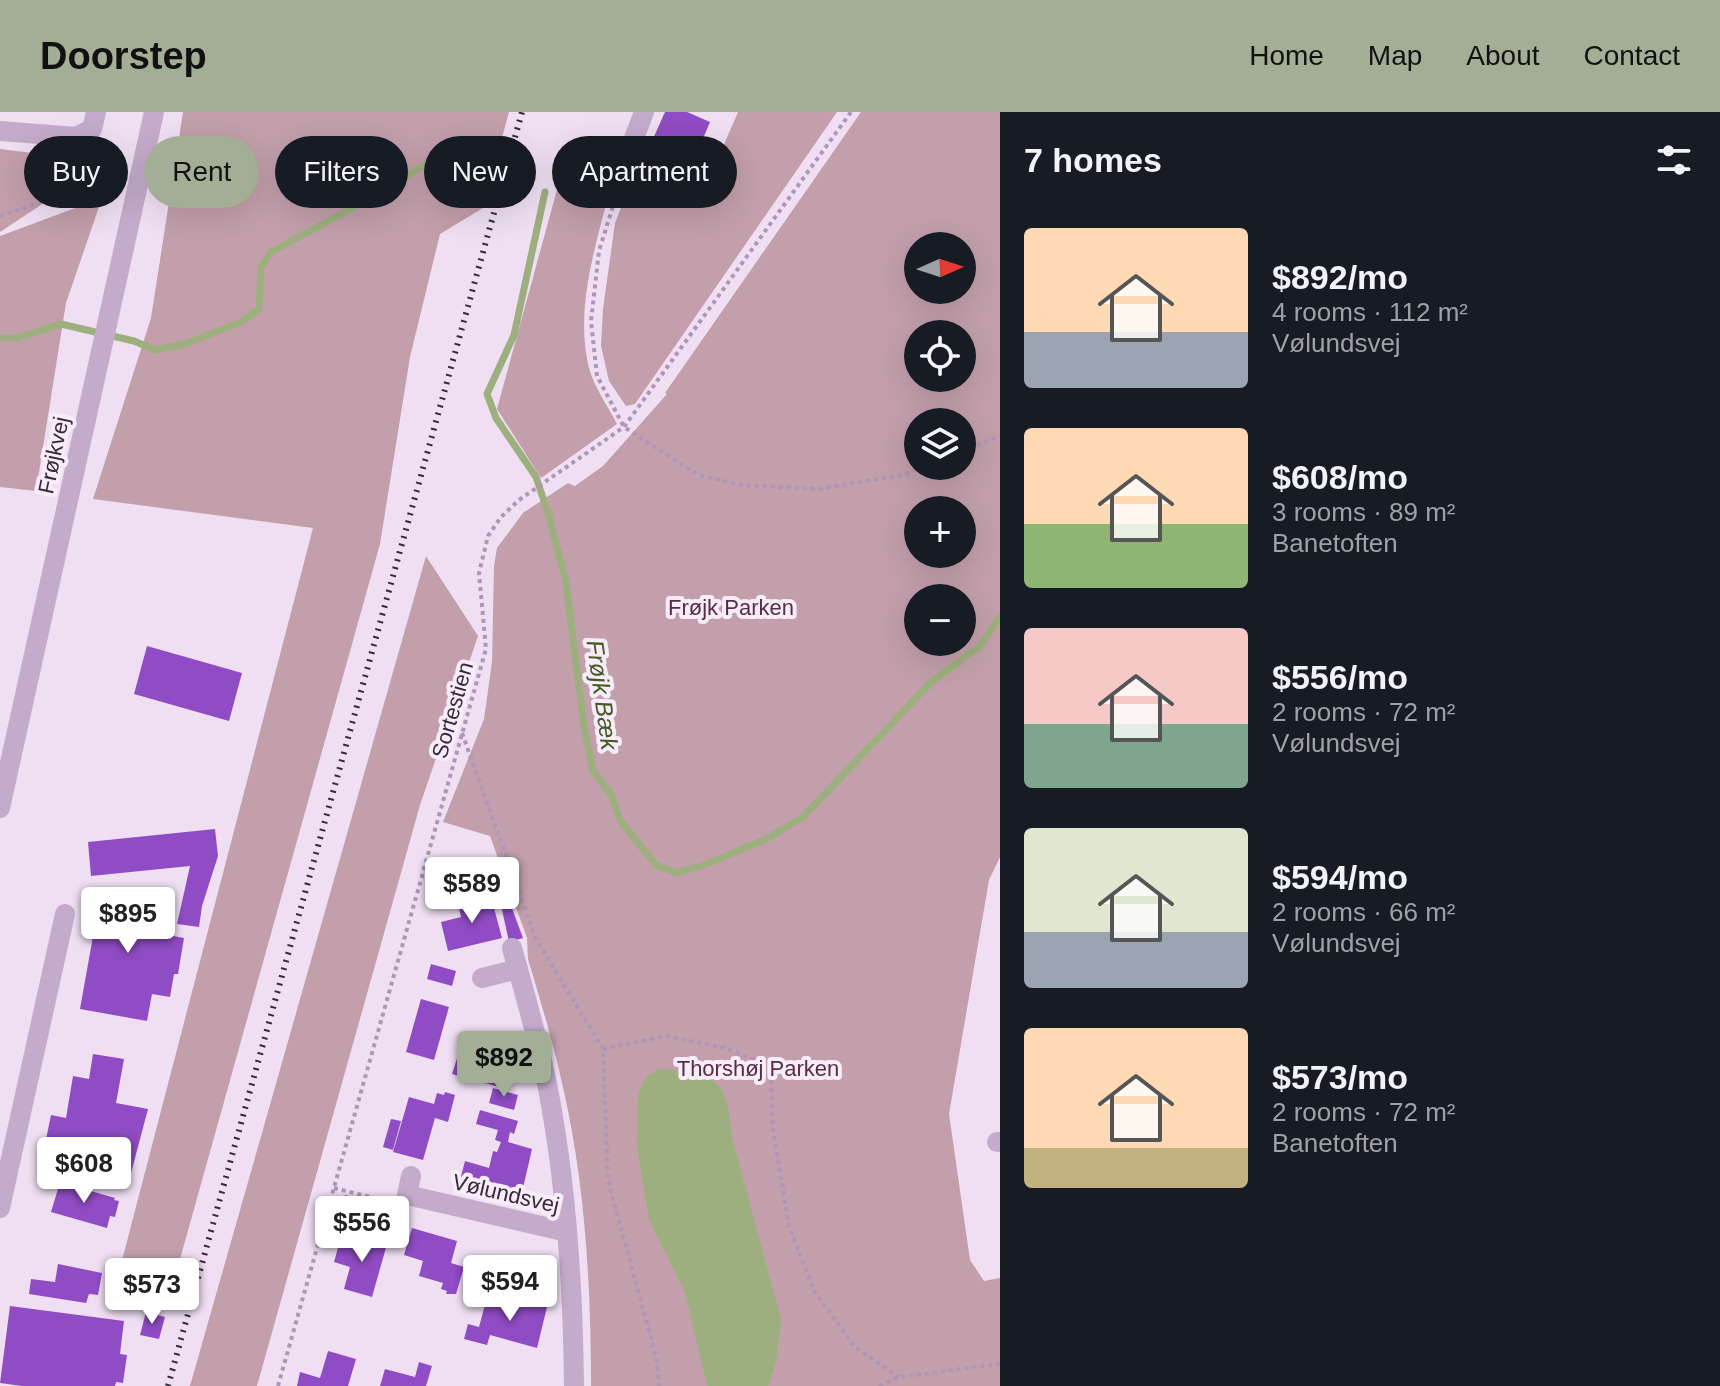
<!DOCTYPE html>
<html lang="en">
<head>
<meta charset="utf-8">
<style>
  :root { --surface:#171b24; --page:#242831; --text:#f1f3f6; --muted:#9ea1a6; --accent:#a3ae96 }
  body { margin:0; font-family:Arial,sans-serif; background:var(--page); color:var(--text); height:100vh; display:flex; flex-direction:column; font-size:30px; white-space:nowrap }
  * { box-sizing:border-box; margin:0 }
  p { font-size:26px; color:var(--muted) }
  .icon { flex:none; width:44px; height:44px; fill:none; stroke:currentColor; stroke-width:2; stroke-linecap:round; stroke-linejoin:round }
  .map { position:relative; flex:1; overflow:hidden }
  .sheet { display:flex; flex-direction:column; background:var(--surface); width:720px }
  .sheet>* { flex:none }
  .hud { position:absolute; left:24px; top:24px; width:760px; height:72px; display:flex; gap:16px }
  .needle { width:52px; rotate:87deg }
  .controls { position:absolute; left:904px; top:120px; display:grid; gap:16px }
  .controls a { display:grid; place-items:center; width:72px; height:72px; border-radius:50%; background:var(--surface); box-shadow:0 8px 32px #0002; font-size:40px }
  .price { position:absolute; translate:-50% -68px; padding:0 18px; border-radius:8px; background:#fff; color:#222; font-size:26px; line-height:52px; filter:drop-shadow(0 2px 4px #0008) }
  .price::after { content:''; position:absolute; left:50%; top:48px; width:24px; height:18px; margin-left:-12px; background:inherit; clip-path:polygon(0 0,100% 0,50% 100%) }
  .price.current { background:var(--accent); color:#111 }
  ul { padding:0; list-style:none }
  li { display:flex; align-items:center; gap:24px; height:200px; padding:0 24px }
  li span { display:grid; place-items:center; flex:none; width:224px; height:160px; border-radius:8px; color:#555 }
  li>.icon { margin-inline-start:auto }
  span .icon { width:96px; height:96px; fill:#fffc; stroke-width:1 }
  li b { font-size:34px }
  h2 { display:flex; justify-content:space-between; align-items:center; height:96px; padding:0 24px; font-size:34px }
  .chip { padding:0 28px; border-radius:36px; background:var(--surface); box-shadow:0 8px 32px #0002; font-size:28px; line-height:72px }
  .chip.current { background:var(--accent); color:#111 }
  header { display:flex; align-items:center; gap:48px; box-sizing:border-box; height:112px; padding:0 40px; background:var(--accent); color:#111 }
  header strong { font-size:38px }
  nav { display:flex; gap:44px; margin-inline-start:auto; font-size:28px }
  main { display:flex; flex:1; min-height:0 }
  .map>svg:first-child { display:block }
  .green { fill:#c29fab; fill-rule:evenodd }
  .water { fill:#9daf7e }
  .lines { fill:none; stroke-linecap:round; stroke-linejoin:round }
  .stream { stroke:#9daf7e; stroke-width:7 }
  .building { fill:#904cc4 }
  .path { stroke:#af95b7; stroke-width:4; stroke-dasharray:4 4; stroke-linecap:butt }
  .minor { stroke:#c4abcb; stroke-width:20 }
  .rail { stroke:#342a39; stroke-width:6; stroke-dasharray:2 6; stroke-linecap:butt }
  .labels { text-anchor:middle; stroke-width:8; stroke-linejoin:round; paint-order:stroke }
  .street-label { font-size:22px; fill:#342a39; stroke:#f8ecfa }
  .park-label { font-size:22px; fill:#572e3b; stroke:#f8ecfa }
  .water-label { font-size:24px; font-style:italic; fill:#435a20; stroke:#f8ecfa }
</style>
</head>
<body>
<header>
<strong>Doorstep</strong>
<nav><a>Home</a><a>Map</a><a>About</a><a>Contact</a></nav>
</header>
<main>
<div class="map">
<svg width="1000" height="1274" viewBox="0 0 1000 1274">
  <rect width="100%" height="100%" fill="#f0dff3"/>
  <g class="green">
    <path d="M183,0H509L483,96L440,122L410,245L380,432L170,1183L114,1179L313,416L93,387L151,206Z"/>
    <path d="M738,0H837L635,292L626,294L609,269L601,234L603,197L615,111L645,34L710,65Z"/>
    <path d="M861,0H1000V745L989,768L949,1002L970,1148L984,1169L1000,1166V1274H591C591,1173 585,1069 562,971C553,929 540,888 528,847L527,826L490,724L443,710L484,607L492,550L494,454L497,436L523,401L568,371L575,374L603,354L667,282L665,281ZM918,134H962V178H918ZM918,222H962V266H918ZM918,310H962V354H918ZM918,398H962V442H918ZM918,486H962V530H918Z"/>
    <path d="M0,37L106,50L0,120Z"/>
    <path d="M558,74L608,85C594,139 575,200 589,256C594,275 608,294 617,312L541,366L497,297Z"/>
    <path d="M102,86L66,191L36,379L0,375V124Z"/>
    <path d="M426,444L478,524L420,693L257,1274H190Z"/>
  </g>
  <path class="water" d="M660,957C717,959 728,969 732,1025L781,1208L776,1250L768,1274H707L685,1180L649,1108L637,1035L638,984L646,964Z"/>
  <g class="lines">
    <g class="stream">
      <path d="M545,80L514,223L487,282L496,306L536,365L548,401L566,470L584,614L593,659L611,682L620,709L656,753L676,761L707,752L766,727L803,705L931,570L980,534L1000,505"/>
      <path d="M0,226H17L61,212L134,229L155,238L185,232L241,210L259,197L261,155L271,140L365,89L428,51L477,61"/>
    </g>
  </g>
  <g class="building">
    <path d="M665,0H687L710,10L694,48L652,29Z"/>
    <path d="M707,28L714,31L702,56L695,52Z"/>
    <path d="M147,534L242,561L229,609L134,582Z"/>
    <path d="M215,717L218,744L202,794L199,815L177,812L190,754L91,764L88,730Z"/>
    <path d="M90,777L168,790L163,822L184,826L178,862H174L170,885L152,882L147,909L80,897L95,813L84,811Z"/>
    <path d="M487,783L491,797L494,796L502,826L448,839L441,810L461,805L458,791Z"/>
    <path d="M510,791L523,826L509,830L501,793Z"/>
    <path d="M431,852L456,859L452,874L427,867Z"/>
    <path d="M421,887L449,895L434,948L406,940Z"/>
    <path d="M465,922L505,931L502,944L515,947L507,977L452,962Z"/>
    <path d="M93,942L124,947L116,991L148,997L131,1061L83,1052L84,1044L44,1037L51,1003L66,1006L73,964L89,967Z"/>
    <path d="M493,976L518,983L514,998L489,991Z"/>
    <path d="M445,980L455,983L448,1010L435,1006L423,1048L393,1040L409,985L434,992L437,981L444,983Z"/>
    <path d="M480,998L518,1009L514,1022L510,1020L508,1030L532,1037L520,1089L459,1072L465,1049L489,1056L493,1039L497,1040L501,1030L495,1028L498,1018L476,1012Z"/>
    <path d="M391,1007L401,1009L393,1038L383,1035Z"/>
    <path d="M60,1070L115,1086L114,1088L119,1089L115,1105L110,1104L107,1116L51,1100Z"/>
    <path d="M345,1083L383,1093L379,1108L341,1097Z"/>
    <path d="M412,1116L457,1129L451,1151L464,1155L456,1182H446L447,1179L441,1177L443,1171L419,1164L423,1149L404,1143Z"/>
    <path d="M359,1123L387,1132L372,1185L344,1177L350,1155L334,1150L339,1132L355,1137Z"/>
    <path d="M58,1152L102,1161L98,1183L89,1182L86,1191L29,1182L31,1167L55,1170Z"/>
    <path d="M516,1185L548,1191L537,1236L490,1223L487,1233L464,1227L468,1212L479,1215L486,1189L513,1196Z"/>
    <path d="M10,1194L124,1209L120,1242L127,1243L123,1271L116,1270L115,1274H22L0,1271Z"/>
    <path d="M146,1200L165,1205L159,1227L140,1223Z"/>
    <path d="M328,1239L356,1247L348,1274H297L300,1260L320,1266Z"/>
    <path d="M419,1250L432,1254L426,1274H380L385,1257L415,1265Z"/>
  </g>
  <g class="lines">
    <g class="path">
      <path d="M627,49L599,139L591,209L597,264L624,315L698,363L742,373L817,377L903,363L926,354"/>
      <path d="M0,104L83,76H117"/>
      <path d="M962,339L1000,324"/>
      <path d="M462,621L536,827L603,937L608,1069L656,1244L659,1274"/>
      <path d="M603,937L666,924L724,936L761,950L771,968L773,1017L789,1114L814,1179L855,1235L899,1265"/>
      <path d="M334,1076L390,1090"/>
      <path d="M278,1274L486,537L479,461L488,424L501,405L519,388L624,315L851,0"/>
      <path d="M879,1274L899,1265L1000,1252"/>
    </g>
    <g class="minor">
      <path d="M0,19L76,25L92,17L96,0"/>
      <path d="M633,29L644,0"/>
      <path d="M0,696L154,0"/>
      <path d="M512,836C525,883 539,930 548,977C567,1075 573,1175 574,1274"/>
      <path d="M482,866L518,857"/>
      <path d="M997,1030H1000"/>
      <path d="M411,1064L407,1083L567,1120"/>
      <path d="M0,1096L65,802"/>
    </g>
    <path class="rail" d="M168,1274L522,0"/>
  </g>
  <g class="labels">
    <g class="street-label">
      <text transform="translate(53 343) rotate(-78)" y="8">Frøjkvej</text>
      <text transform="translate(452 598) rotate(-74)" y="8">Sortestien</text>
      <text transform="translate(506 1081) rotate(13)" y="8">Vølundsvej</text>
    </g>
    <g class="park-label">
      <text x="731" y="503">Frøjk Parken</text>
      <text x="758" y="964">Thorshøj Parken</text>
    </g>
    <g class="water-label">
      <text transform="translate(602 583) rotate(82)" y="8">Frøjk Bæk</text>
    </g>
  </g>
</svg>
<div class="controls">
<a><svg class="needle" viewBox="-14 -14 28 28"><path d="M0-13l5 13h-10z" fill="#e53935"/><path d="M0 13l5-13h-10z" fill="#9ea1a6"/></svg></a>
<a><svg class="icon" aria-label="locate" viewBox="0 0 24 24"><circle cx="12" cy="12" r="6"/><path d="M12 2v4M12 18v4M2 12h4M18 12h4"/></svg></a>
<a><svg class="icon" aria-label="layers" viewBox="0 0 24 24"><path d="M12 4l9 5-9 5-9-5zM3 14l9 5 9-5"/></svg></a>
<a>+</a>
<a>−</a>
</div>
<b class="price" style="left:472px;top:813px">$589</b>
<b class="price" style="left:128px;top:843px">$895</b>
<b class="price current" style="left:504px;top:987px">$892</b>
<b class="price" style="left:84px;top:1093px">$608</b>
<b class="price" style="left:362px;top:1152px">$556</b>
<b class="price" style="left:510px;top:1211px">$594</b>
<b class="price" style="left:152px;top:1214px">$573</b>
<div class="hud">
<a class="chip">Buy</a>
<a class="chip current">Rent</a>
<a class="chip">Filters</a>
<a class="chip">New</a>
<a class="chip">Apartment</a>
</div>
</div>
<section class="sheet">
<h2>7 homes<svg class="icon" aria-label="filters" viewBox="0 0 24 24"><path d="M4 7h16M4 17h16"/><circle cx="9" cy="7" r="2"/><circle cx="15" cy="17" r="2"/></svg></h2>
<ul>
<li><span style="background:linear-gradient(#ffd9b3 65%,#9aa5b1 0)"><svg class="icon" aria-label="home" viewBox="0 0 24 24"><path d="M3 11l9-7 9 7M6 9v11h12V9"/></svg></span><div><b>$892/mo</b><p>4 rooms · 112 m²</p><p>Vølundsvej</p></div></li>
<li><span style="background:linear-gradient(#ffd9b3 60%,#8fb573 0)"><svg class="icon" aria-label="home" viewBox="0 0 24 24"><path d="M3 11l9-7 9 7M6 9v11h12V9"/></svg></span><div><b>$608/mo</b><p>3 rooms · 89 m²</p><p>Banetoften</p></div></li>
<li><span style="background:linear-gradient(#f6c9c9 60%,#7fa58c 0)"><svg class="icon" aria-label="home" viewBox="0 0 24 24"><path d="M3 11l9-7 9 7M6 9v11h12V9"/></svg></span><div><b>$556/mo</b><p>2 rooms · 72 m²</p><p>Vølundsvej</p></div></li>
<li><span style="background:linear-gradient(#dfe7d0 65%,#9aa5b1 0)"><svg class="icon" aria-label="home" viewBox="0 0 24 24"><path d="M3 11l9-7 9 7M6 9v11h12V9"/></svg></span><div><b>$594/mo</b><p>2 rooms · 66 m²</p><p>Vølundsvej</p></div></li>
<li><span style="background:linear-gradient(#ffd9b3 75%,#c2b280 0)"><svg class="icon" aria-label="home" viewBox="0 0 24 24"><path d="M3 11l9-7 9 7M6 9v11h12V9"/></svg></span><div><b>$573/mo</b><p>2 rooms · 72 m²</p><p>Banetoften</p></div></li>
</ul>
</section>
</main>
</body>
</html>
